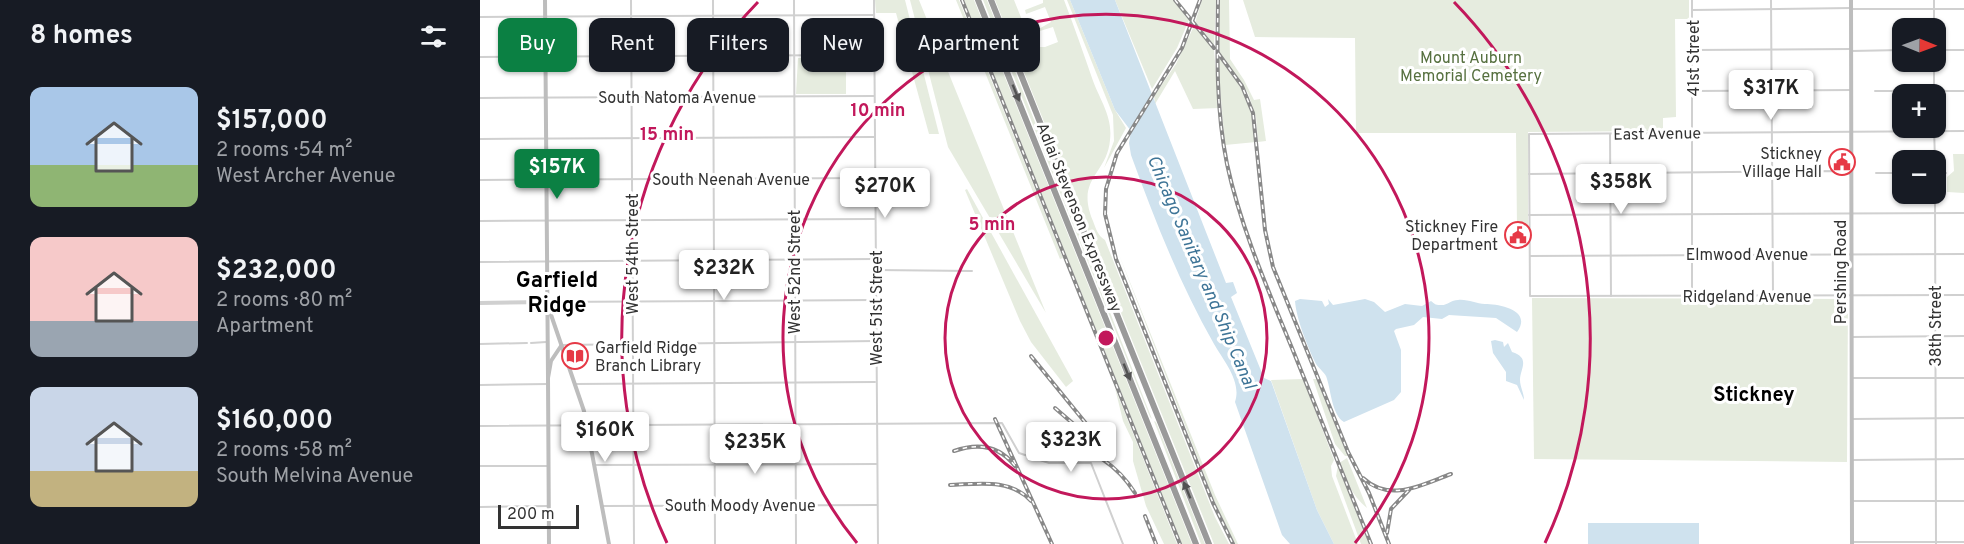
<!DOCTYPE html>
<html lang="en">
<head>
<meta charset="utf-8">
<style>
  :root { --surface:#171b24; --page:#242831; --text:#f1f3f6; --muted:#9ea1a6; --accent:#0b8043 }
  body { margin:0; font-family:Overpass,sans-serif; background:var(--page); color:var(--text); height:100vh; display:flex; flex-direction:column; font-size:22px; white-space:nowrap }
  * { box-sizing:border-box; margin:0 }
  p { font-size:20px; color:var(--muted) }
  .icon { flex:none; width:33px; height:33px; fill:none; stroke:currentColor; stroke-width:2; stroke-linecap:round; stroke-linejoin:round }
  .map { position:relative; flex:1; overflow:hidden }
  .drawer { display:flex; flex-direction:column; background:var(--surface); width:480px }
  .drawer>* { flex:none }
  .banner { position:absolute; left:18px; top:18px; width:570px; height:54px; display:flex; gap:12px }
  .needle { width:39px; rotate:91deg }
  .buttons { position:absolute; left:1412px; top:18px; display:grid; gap:12px }
  .buttons a { display:grid; place-items:center; width:54px; height:54px; border-radius:12px; background:var(--surface); box-shadow:0 2px 4px #0004; font-size:30px }
  .scale { position:absolute; left:18px; bottom:15px; width:81px; box-sizing:border-box; padding-left:6px; border:3px solid #333; border-top:0; font-size:16px; line-height:21px; white-space:nowrap; color:#333; -webkit-text-stroke:4px #fff; paint-order:stroke }
  .price { position:absolute; translate:-50% -51px; padding:0 14px; border-radius:6px; background:#fff; color:#222; font-size:20px; line-height:39px; filter:drop-shadow(0 2px 3px #0008) }
  .price::after { content:''; position:absolute; left:50%; top:36px; width:18px; height:14px; margin-left:-9px; background:inherit; clip-path:polygon(0 0,100% 0,50% 100%) }
  .price.on { background:var(--accent); color:#fff }
  ul { padding:0; list-style:none }
  li { display:flex; align-items:center; gap:18px; height:150px; padding:0 30px }
  li span { display:grid; place-items:center; flex:none; width:168px; height:120px; border-radius:12px; color:#555 }
  li>.icon { margin-inline-start:auto }
  span .icon { width:72px; height:72px; fill:#fffc; stroke-width:1 }
  li b { font-size:26px }
  h2 { display:flex; justify-content:space-between; align-items:center; height:72px; padding:0 30px; font-size:26px }
  .tag { padding:0 21px; border-radius:12px; background:var(--surface); box-shadow:0 2px 4px #0004; font-size:21px; line-height:54px }
  .tag.on { background:var(--accent); color:#fff }
  main { display:flex; flex:1; min-height:0 }
  .map>svg:first-child { display:block }
  .green { fill:#e6ecdf }
  .water { fill:#cfe2ee }
  .lines { fill:none; stroke-linecap:round; stroke-linejoin:round }
  .minor { stroke:#d0d0d0; stroke-width:2 }
  .tertiary { stroke:#d0d0d0; stroke-width:4 }
  .secondary { stroke:#bdbdbd; stroke-width:4 }
  .motorway { stroke:#9a9a9a; stroke-width:6 }
  .rail-casing { stroke:#888; stroke-width:4 }
  .rail { stroke:#fff; stroke-width:1.5; stroke-dasharray:4.5; stroke-linecap:butt }
  .oneway { fill:#525252 }
  .ring { fill:none; stroke:#c2185b; stroke-width:3 }
  .labels { text-anchor:middle; stroke-width:6; stroke-linejoin:round; paint-order:stroke }
  .park-label { font-size:16px; fill:#56703f; stroke:#fff }
  .street-label { font-size:16px; fill:#333; stroke:#fff }
  .poi-label { font-size:16px; fill:#333; stroke:#fff; text-anchor:end }
  .water-label { font-size:18px; font-style:italic; fill:#3f7597; stroke:#fff }
  .quarter-label { font-size:20px; font-weight:bold; fill:#000; stroke:#fff }
  .district-label { font-size:22px; font-weight:bold; fill:#000; stroke:#fff }
  .centre { fill:#c2185b; stroke:#fff; stroke-width:3 }
  .ring-label { font-size:18px; text-anchor:middle; font-weight:bold; fill:#c2185b; stroke:#fff; stroke-width:6; stroke-linejoin:round; paint-order:stroke }
</style>
</head>
<body>
<main>
<section class="drawer">
<h2>8 homes<svg class="icon" aria-label="filters" viewBox="0 0 24 24"><path d="M4 7h16M4 17h16"/><circle cx="9" cy="7" r="2"/><circle cx="15" cy="17" r="2"/></svg></h2>
<ul>
<li><span style="background:linear-gradient(#a9c7e8 65%,#8fb573 0)"><svg class="icon" aria-label="home" viewBox="0 0 24 24"><path d="M3 11l9-7 9 7M6 9v11h12V9"/></svg></span><div><b>$157,000</b><p>2 rooms · 54 m²</p><p>West Archer Avenue</p></div></li>
<li><span style="background:linear-gradient(#f6c9c9 70%,#9aa5b1 0)"><svg class="icon" aria-label="home" viewBox="0 0 24 24"><path d="M3 11l9-7 9 7M6 9v11h12V9"/></svg></span><div><b>$232,000</b><p>2 rooms · 80 m²</p><p>Apartment</p></div></li>
<li><span style="background:linear-gradient(#c9d6e8 70%,#c2b280 0)"><svg class="icon" aria-label="home" viewBox="0 0 24 24"><path d="M3 11l9-7 9 7M6 9v11h12V9"/></svg></span><div><b>$160,000</b><p>2 rooms · 58 m²</p><p>South Melvina Avenue</p></div></li>
</ul>
</section>
<div class="map">
<svg width="1484" height="544" viewBox="0 0 1484 544">
  <rect width="100%" height="100%" fill="#fff"/>
  <g class="green">
    <path d="M395,0H425L459,134H449L416,13H396Z"/>
    <path d="M430,0H439L566,313L468,147Z"/>
    <path d="M476,0H479L583,258L580,259Z"/>
    <path d="M484,0H494L712,544H702Z"/>
    <path d="M503,0H507L672,419L670,417Z"/>
    <path d="M515,0H534L553,47H565L578,42L573,27L550,34L571,22L565,7L546,14L545,10L563,3V0H584C594,26 603,52 612,78C619,99 633,116 630,140C627,175 595,178 613,221C616,229 618,236 625,240L735,517L749,544H734Z"/>
    <path d="M587,0H590L635,110L646,128L624,168L634,141L633,115Z"/>
    <path d="M635,0H693L709,20L697,48L672,89Z"/>
    <path d="M722,0H736L734,46L715,23Z"/>
    <path d="M739,0H749L750,59L764,80L774,100L780,99L786,141L778,142L776,117L768,93L737,50Z"/>
    <path d="M763,0H1209V19H1195L1196,117L1183,118V131L1048,132V229H1037L1036,133H876L875,38L775,37Z"/>
    <path d="M714,26L734,50L739,108L713,109L695,71L675,104L674,96L696,64Z"/>
    <path d="M737,54C760,81 773,106 776,142L745,145Z"/>
    <path d="M318,58H366V94H316Z"/>
    <path d="M1473,154H1484V193L1467,192V177L1474,171Z"/>
    <path d="M487,189L593,381L586,387L551,342L540,321L485,190Z"/>
    <path d="M638,252L735,495L758,544H754L735,503Z"/>
    <path d="M1052,298L1368,299L1367,462L1054,459Z"/>
    <path d="M823,379L854,460L851,466L852,476L878,544H854L837,510L791,380Z"/>
    <path d="M833,379H837L868,456H865L855,444Z"/>
    <path d="M635,388L697,544H684L666,506L653,461V442L643,421Z"/>
    <path d="M674,421L676,422L725,544H721Z"/>
    <path d="M867,458L887,508C872,496 866,480 859,463Z"/>
    <path d="M858,465L889,544H881L856,476Z"/>
  </g>
  <g class="water">
    <path d="M590,0H635L746,283L753,282L757,293L751,297L784,378L791,381L837,510L854,544H810L802,535L755,402C762,381 743,360 734,344C700,284 675,221 651,155L649,143L651,131L635,110Z"/>
    <path d="M820,299L842,301L845,307L849,304L848,299L853,305L885,299L894,302L905,312L925,304L942,306L951,301C955,304 955,305 960,305C967,306 971,300 978,300C988,299 996,304 1005,304C1019,304 1053,310 1037,332L1016,318L969,315L962,319L943,317L934,325L916,329L914,331L921,350V392L914,400L864,422C852,415 851,391 847,379C846,373 839,369 836,364C828,348 816,318 815,301Z"/>
    <path d="M1015,340L1023,342L1024,347L1028,343L1032,352C1051,358 1040,369 1040,380C1040,387 1044,393 1044,400L1037,385L1026,381V372L1013,353L1011,341Z"/>
    <rect x="1108" y="523" width="111" height="21"/>
  </g>
  <g class="lines">
    <g class="minor">
      <path d="M151,0L154,544"/>
      <path d="M233,0L235,544"/>
      <path d="M314,0L316,544"/>
      <path d="M394,0L398,544"/>
      <path d="M1291,0L1293,296"/>
      <path d="M1454,0V28"/>
      <path d="M1371,9H1484"/>
      <path d="M1212,10L1371,8"/>
      <path d="M0,17L394,15"/>
      <path d="M1213,50L1371,49"/>
      <path d="M1455,50H1484"/>
      <path d="M1371,51L1422,50"/>
      <path d="M0,57L394,55"/>
      <path d="M1454,62V94"/>
      <path d="M1213,91L1372,90"/>
      <path d="M1395,91H1484"/>
      <path d="M0,98L394,96"/>
      <path d="M1454,128L1455,160"/>
      <path d="M1484,131L1049,134L1050,296L1484,295"/>
      <path d="M1130,134L1131,296"/>
      <path d="M0,139L395,137"/>
      <path d="M1396,173H1422"/>
      <path d="M1455,173H1466"/>
      <path d="M1049,174L1362,171L1370,174"/>
      <path d="M0,180L395,178"/>
      <path d="M1455,194L1456,544"/>
      <path d="M1049,215L1484,213"/>
      <path d="M0,221L395,219"/>
      <path d="M1050,256L1484,254"/>
      <path d="M0,262L396,259"/>
      <path d="M396,270L492,271"/>
      <path d="M1212,296V0"/>
      <path d="M69,302L396,300"/>
      <path d="M1372,337L1484,336"/>
      <path d="M51,343L66,342"/>
      <path d="M0,344L47,343"/>
      <path d="M81,345L396,341"/>
      <path d="M1373,378H1484"/>
      <path d="M95,384L395,382"/>
      <path d="M0,385L68,384"/>
      <path d="M1372,419L1484,418"/>
      <path d="M0,426L522,423L539,453L569,463H611L643,544"/>
      <path d="M1373,460L1484,459"/>
      <path d="M115,465L397,464"/>
      <path d="M0,466H69"/>
      <path d="M1372,501H1484"/>
      <path d="M122,506L397,505"/>
      <path d="M0,507L69,506"/>
      <path d="M1373,542H1484"/>
    </g>
    <path class="tertiary" d="M0,303L67,302"/>
    <g class="secondary">
      <path d="M65,0L68,378"/>
      <path d="M1371,0L1372,544"/>
      <path d="M68,306L104,411L129,544"/>
      <path d="M69,544L68,378L71,361L81,346"/>
    </g>
    <g class="motorway">
      <path d="M498,0L716,544"/>
      <path d="M511,0L729,544"/>
    </g>
    <defs>
      <g id="rail">
        <path d="M482,0L700,544"/>
        <path d="M695,0L734,48"/>
        <path d="M720,0L702,48L637,153L626,189L625,214L636,259L733,503L753,544"/>
        <path d="M738,0C737,55 736,110 747,164C761,229 789,292 814,353C840,417 865,480 891,544"/>
        <path d="M738,53L762,86L773,113L785,230L793,267L868,452L889,493L909,544"/>
        <path d="M551,356L626,448"/>
        <path d="M575,408L604,433"/>
        <path d="M515,419L572,544"/>
        <path d="M561,430C601,449 630,454 655,493"/>
        <path d="M474,451C497,443 519,445 535,466"/>
        <path d="M883,478C910,503 941,485 971,474"/>
        <path d="M470,485C498,484 530,478 551,501"/>
        <path d="M665,516L676,544"/>
        <path d="M907,533L911,509L929,490"/>
      </g>
    </defs>
    <use href="#rail" class="rail-casing"/>
    <use href="#rail" class="rail"/>
  </g>
  <defs><path id="oneway-solid" d="M-6-.8H1V-3.2L6.5 0L1 3.2V.8H-6Z" transform="scale(1.5)"/></defs>
  <g class="oneway">
    <use href="#oneway-solid" transform="translate(536 93) rotate(68)"/>
    <use href="#oneway-solid" transform="translate(647 372) rotate(68)"/>
    <use href="#oneway-solid" transform="translate(707 490) rotate(-112)"/>
  </g>
  <g class="ring">
    <circle cx="626" cy="338" r="161"/>
    <path d="M377 543A323 323 0 1 1 875 543"/>
    <path d="M187 543A484 484 0 0 1 278 2M974 2A484 484 0 0 1 1065 543"/>
  </g>
  <defs>
    <symbol id="civic-ring" viewBox="-11 -11 22 22"><circle r="9.5" fill="#fff" stroke="#e63946" stroke-width="1.5"/><path d="M-.6-6.5H3V-4.5H.6V-3L4-1V1h2V6H-6V1h2V-1L-.6-3ZM-1.2 2.5V6h2.4V2.5Z" fill="#e63946"/></symbol>
    <symbol id="library-ring" viewBox="-11 -11 22 22"><circle r="9.5" fill="#fff" stroke="#e63946" stroke-width="1.5"/><path d="M-6-4Q-3-5.5-.7-3.5V5Q-3 3-6 4ZM6-4Q3-5.5 .7-3.5V5Q3 3 6 4Z" fill="#e63946"/></symbol>
  </defs>
  <g fill-rule="evenodd">
    <use href="#civic-ring" x="1347" y="147" width="30" height="30"/>
    <use href="#civic-ring" x="1023" y="220" width="30" height="30"/>
    <use href="#library-ring" x="80" y="341" width="30" height="30"/>
  </g>
  <g class="labels">
    <g class="park-label">
      <text x="991" y="63">Mount Auburn<tspan x="991" dy="18">Memorial Cemetery</tspan></text>
    </g>
    <g class="street-label">
      <text transform="translate(1213 58) rotate(-90)" y="6">41st Street</text>
      <text x="197" y="103">South Natoma Avenue</text>
      <text transform="translate(1177 133) rotate(-1)" y="6">East Avenue</text>
      <text x="251" y="185">South Neenah Avenue</text>
      <text transform="translate(600 217) rotate(68)" y="6">Adlai Stevenson Expressway</text>
      <text transform="translate(152 254) rotate(-90)" y="6">West 54th Street</text>
      <text x="1267" y="260">Elmwood Avenue</text>
      <text transform="translate(314 272) rotate(-90)" y="6">West 52nd Street</text>
      <text transform="translate(1360 272) rotate(-90)" y="6">Pershing Road</text>
      <text x="1267" y="302">Ridgeland Avenue</text>
      <text transform="translate(396 308) rotate(-90)" y="6">West 51st Street</text>
      <text transform="translate(1455 326) rotate(-90)" y="6">38th Street</text>
      <text x="260" y="511">South Moody Avenue</text>
    </g>
    <g class="poi-label">
      <text x="1342" y="159">Stickney<tspan x="1342" dy="18">Village Hall</tspan></text>
      <text x="1018" y="232">Stickney Fire<tspan x="1018" dy="18">Department</tspan></text>
      <text x="115" y="353" text-anchor="start">Garfield Ridge<tspan x="115" dy="18">Branch Library</tspan></text>
    </g>
    <g class="water-label">
      <text transform="translate(722 272) rotate(67)" y="6">Chicago Sanitary and Ship Canal</text>
    </g>
    <g class="quarter-label">
      <text x="1274" y="401">Stickney</text>
    </g>
    <g class="district-label">
      <text x="77" y="287">Garfield<tspan x="77" dy="25">Ridge</tspan></text>
    </g>
  </g>
  <circle cx="626" cy="338" r="9" class="centre"/>
  <g class="ring-label">
    <text x="398" y="116">10 min</text>
    <text x="187" y="140">15 min</text>
    <text x="512" y="230">5 min</text>
  </g>
</svg>
<div class="buttons">
<a><svg class="needle" viewBox="-14 -14 28 28"><path d="M0-13l5 13h-10z" fill="#e53935"/><path d="M0 13l5-13h-10z" fill="#9ea1a6"/></svg></a>
<a>+</a>
<a>−</a>
</div>
<div class="scale">200 m</div>
<b class="price" style="left:1291px;top:121px">$317K</b>
<b class="price on" style="left:77px;top:200px">$157K</b>
<b class="price" style="left:1141px;top:215px">$358K</b>
<b class="price" style="left:405px;top:219px">$270K</b>
<b class="price" style="left:244px;top:301px">$232K</b>
<b class="price" style="left:125px;top:463px">$160K</b>
<b class="price" style="left:591px;top:473px">$323K</b>
<b class="price" style="left:275px;top:475px">$235K</b>
<div class="banner">
<a class="tag on">Buy</a>
<a class="tag">Rent</a>
<a class="tag">Filters</a>
<a class="tag">New</a>
<a class="tag">Apartment</a>
</div>
</div>
</main>
</body>
</html>
